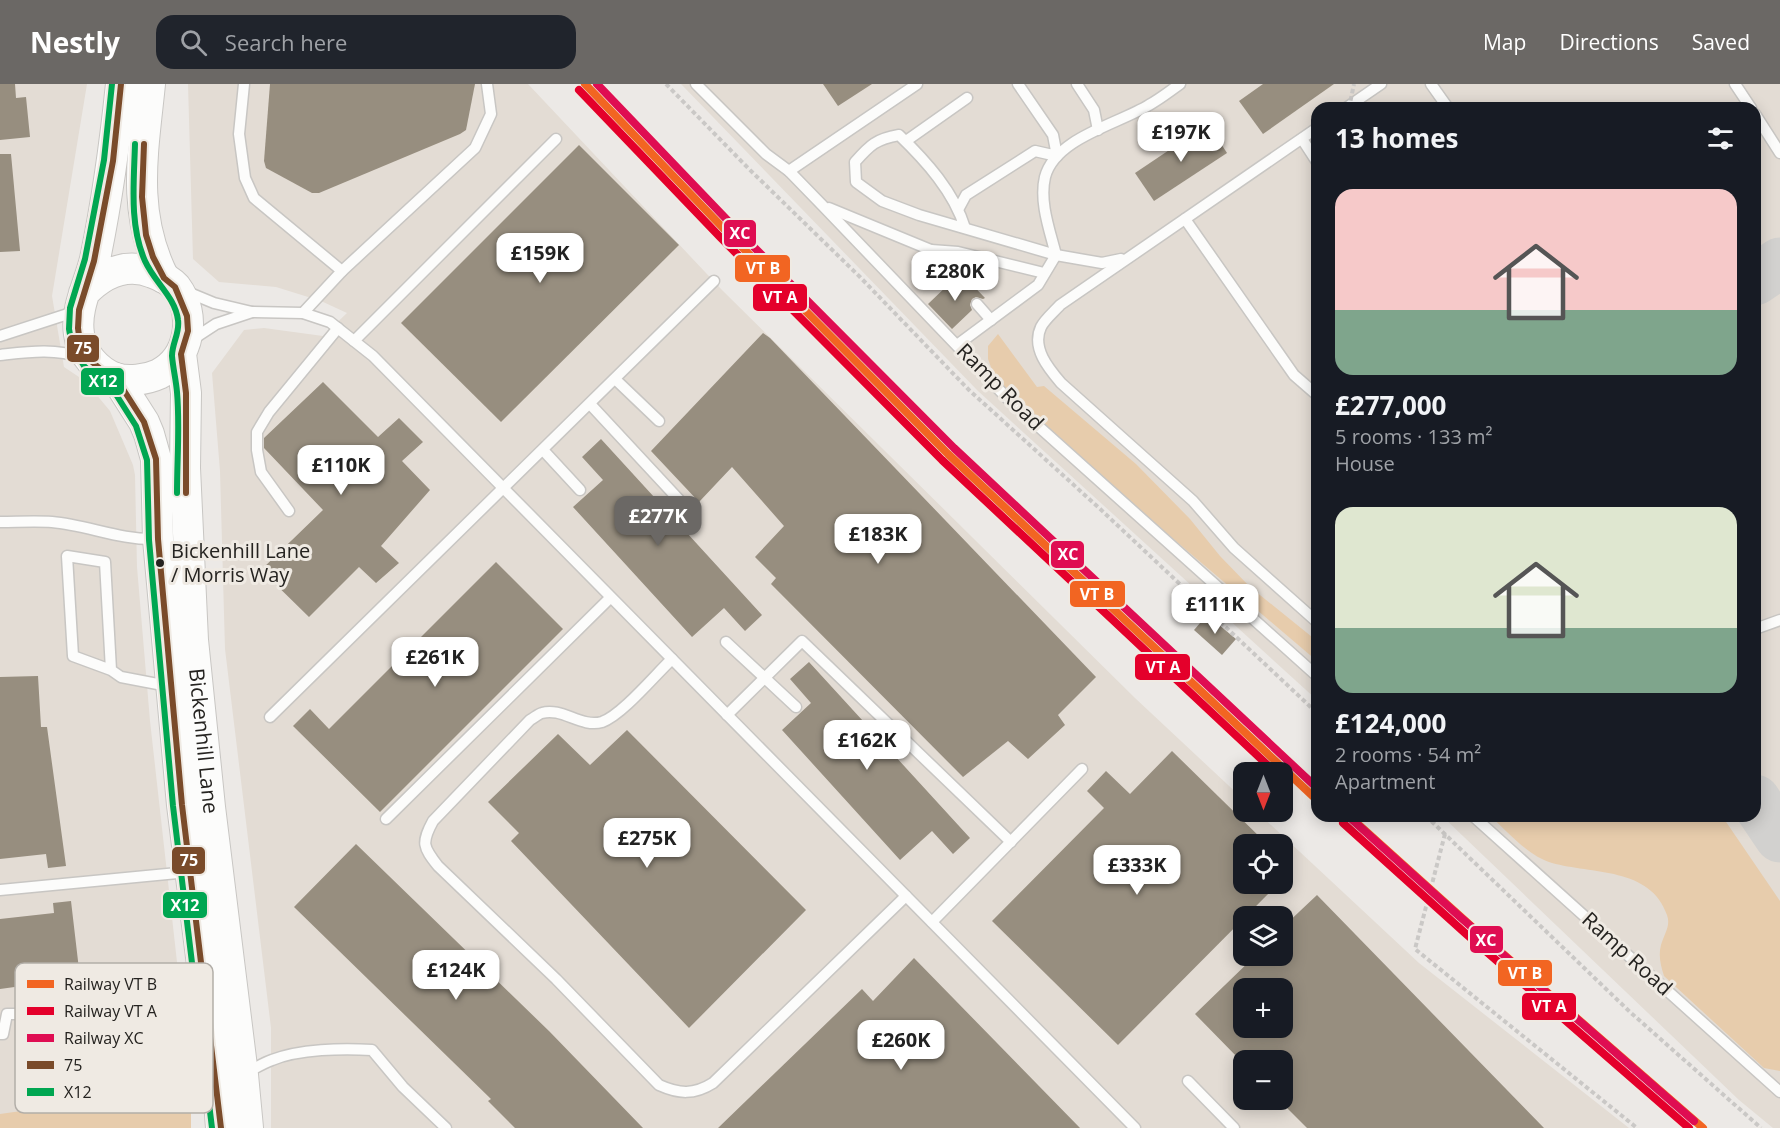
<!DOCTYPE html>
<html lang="en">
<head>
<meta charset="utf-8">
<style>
  :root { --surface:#171b24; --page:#20242c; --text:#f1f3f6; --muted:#9ea1a6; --accent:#6b6865 }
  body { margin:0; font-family:"Open Sans",sans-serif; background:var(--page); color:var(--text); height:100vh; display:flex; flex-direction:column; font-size:22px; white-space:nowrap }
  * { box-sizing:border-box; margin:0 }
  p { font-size:20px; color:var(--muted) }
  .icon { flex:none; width:33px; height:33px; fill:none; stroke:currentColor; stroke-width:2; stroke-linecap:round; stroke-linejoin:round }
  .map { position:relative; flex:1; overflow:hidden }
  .sheet { position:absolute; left:1311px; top:18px; width:450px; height:720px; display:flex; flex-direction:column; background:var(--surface); border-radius:18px; box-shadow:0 3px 15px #0003 }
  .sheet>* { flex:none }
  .needle { width:39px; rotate:180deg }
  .fabs { position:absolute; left:1233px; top:678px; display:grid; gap:12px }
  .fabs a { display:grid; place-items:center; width:60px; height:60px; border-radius:12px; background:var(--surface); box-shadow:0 3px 15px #0003; font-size:30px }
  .price { position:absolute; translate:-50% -51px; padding:0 14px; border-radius:12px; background:#fff; color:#222; font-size:20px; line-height:39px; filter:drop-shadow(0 2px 3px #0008) }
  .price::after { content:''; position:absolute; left:50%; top:36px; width:18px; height:14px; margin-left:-9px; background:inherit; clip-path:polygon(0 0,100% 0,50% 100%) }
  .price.active { background:var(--accent); color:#fff }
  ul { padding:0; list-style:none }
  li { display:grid; align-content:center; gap:12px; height:318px; padding:0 24px }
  li span { display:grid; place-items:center; height:186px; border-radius:18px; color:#555 }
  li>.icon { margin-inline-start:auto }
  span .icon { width:108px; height:108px; fill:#fffc; stroke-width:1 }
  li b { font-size:26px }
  h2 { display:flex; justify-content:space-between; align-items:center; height:72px; padding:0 24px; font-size:26px }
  header { display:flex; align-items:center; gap:36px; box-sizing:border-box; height:84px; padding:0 30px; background:var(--accent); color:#fff }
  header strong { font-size:28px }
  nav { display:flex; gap:33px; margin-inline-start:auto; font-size:21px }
  .search { width:420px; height:54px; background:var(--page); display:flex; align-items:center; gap:15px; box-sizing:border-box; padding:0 21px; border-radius:18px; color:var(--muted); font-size:22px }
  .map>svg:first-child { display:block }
  .built { fill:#e3dcd4; fill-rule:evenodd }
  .green { fill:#e7ccac }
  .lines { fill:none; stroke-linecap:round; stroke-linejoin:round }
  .taxiway { stroke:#d2d1cf; stroke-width:51 }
  .building { fill:#978e7f; fill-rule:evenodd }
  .lane-casing { stroke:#c8c6c3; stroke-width:13 }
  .secondary-casing { stroke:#c8c6c3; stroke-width:32 }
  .path { stroke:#cac8c6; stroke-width:4; stroke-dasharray:4.5 3; stroke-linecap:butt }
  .lane { stroke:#fcfcfb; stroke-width:10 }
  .secondary { stroke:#fcfcfb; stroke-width:30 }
  .path-bridge { stroke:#cac8c6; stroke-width:4; stroke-dasharray:4.5 3; stroke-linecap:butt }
  .bus-1-casing { stroke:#efeae3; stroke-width:10 }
  .bus-2-casing { stroke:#efeae3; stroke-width:10 }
  .bus-1 { stroke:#7a4b2a; stroke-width:6 }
  .bus-2 { stroke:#00a651; stroke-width:6 }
  .rail-1-casing { stroke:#efeae3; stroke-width:12 }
  .rail-2-casing { stroke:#efeae3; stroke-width:12 }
  .rail-3-casing { stroke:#efeae3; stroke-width:12 }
  .rail-1 { stroke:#f26522; stroke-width:8 }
  .rail-2 { stroke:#e4002b; stroke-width:8 }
  .rail-3 { stroke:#df0d52; stroke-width:8 }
  .bus-dot { fill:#252320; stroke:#efeae3; stroke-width:2 }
  .labels { text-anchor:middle; stroke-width:6; stroke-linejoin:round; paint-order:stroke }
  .bus-label { font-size:20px; fill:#252320; stroke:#efeae3; text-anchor:start }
  .street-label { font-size:21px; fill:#252320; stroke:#efeae3 }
  .key { fill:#efeae3; stroke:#b2aea8; stroke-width:1.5 }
  .key-label { font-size:16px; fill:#252320 }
  .line-badge { stroke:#efeae3; stroke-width:2 }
  .badge-label { font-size:16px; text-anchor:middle; font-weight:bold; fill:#fff }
</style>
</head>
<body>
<header>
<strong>Nestly</strong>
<div class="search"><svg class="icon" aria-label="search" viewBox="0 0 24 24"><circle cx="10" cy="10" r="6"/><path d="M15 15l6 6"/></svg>Search here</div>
<nav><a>Map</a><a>Directions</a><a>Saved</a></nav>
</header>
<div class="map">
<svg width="1780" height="1044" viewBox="0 0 1780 1044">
  <rect width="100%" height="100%" fill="#ece9e6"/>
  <g class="built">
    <path d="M0,0H87L52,212L64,283L85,297L110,327L133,381L135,391L137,483L150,637L191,1003L0,1031Z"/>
    <path d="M188,0H528L722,206L1135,614L1243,715L1244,728H1257L1419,879L1629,1044H271V944L225,565L220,387L212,289L244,246L264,244L323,252L347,229L321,217L276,203L219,198L193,175ZM1244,760H1282V800H1244ZM1244,832H1282V872H1244ZM1244,904H1282V944H1244ZM1244,976H1282V1016H1244Z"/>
    <path d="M681,0H1780V1044H1773L1739,1016L1442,732H1755V24H1317V616L978,307Z"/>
  </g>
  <g class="green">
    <path d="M998,250L1037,303L1044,302L1136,380L1190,435L1220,472L1250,503L1317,557V577L1085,380L1004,304L992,286L988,275V262Z"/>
    <path d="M1490,732H1722L1780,817V987L1764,984L1664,892C1661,882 1658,872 1661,861C1664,850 1671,842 1667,831C1651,783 1591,790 1552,779C1528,772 1508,748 1490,732Z"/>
    <path d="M191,1003V1044H0V1030Z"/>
  </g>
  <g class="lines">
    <g class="taxiway">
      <path d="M1755,196L1780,179"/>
      <path d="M1755,716L1780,753"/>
    </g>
  </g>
  <g class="building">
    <path d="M0,0H15L16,14L26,13L30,53L0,56Z"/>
    <path d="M270,0H475L466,46L460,50L319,109H312L266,84L264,77Z"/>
    <path d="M823,0H872L838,22Z"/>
    <path d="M1263,0H1334L1263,50L1239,17Z"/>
    <path d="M1208,40L1227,69L1154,117L1135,89Z"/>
    <path d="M579,61L679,161L501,338L401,239Z"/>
    <path d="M0,70H11L20,167L0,168Z"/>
    <path d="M961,189L985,214L983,215L976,213L972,215L970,221L972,226L952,245L928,220L950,199L956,201L960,199L962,193Z"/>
    <path d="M763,249L770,254L1096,593L1058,631L1065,641L1028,675L1008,657L963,693L771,500L776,494L755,473L784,442L732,383L699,418L651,367Z"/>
    <path d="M323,298L378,353L399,334L423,358L402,377L430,406L381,462L399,479L376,499L359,483L309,533L261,486L323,426L264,364V354Z"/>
    <path d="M601,355L762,531L745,547L724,524L692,553L573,423L603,396L582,373Z"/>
    <path d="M496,478L563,545L380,728L293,642L310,625L329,645Z"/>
    <path d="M1207,531L1236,555L1222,571L1194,546Z"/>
    <path d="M809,578L970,754L953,770L932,747L900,776L782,646L811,619L790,595Z"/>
    <path d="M38,592L41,643H47L66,782L48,784L46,770L0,775V593Z"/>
    <path d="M627,646L806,826L689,944L511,757L519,749L488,718L558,650L590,681Z"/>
    <path d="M1172,667L1267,760H1244V800H1278L1118,961L992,837L1104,724L1087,707L1106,687L1130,710Z"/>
    <path d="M356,760L549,947L643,1044H515L488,1017L491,1015L294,823Z"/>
    <path d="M1317,811L1544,1044H1307L1282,1019V976H1240L1195,930L1255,872H1282V844ZM1244,904H1282V944H1244Z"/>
    <path d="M71,817L80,894L0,905V835L54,829L53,819Z"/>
    <path d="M914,874L1080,1044H718L862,905L873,917Z"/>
  </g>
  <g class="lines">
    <defs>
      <g id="lane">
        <path d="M244,0L239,50L245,94L254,114L342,187"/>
        <path d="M696,0L766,70L789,87L823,122L1009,316L1317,592"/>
        <path d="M1077,0L1094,26L1098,46"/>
        <path d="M1431,0L1448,24"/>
        <path d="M1735,0L1751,24"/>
        <path d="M1346,24L1381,0"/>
        <path d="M1755,30L1780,69"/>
        <path d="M1317,44L1060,221C1054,228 1045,235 1041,243C1031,264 1049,285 1061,299L1193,417L1234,464L1317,538"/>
        <path d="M1302,55L1317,78"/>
        <path d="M906,57L967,14"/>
        <path d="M789,87L917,0"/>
        <path d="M829,124L931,166L955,194"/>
        <path d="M959,124L966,111L1035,67L1057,72L1053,51L1018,0"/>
        <path d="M1185,135L1294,291L1317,311"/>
        <path d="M965,144C954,108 926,77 899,51C876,55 870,61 855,78L856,98L882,117L919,131L1056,171L1102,179L1121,175"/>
        <path d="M931,166L958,168L1044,189"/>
        <path d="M185,207L214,219L252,228L303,229L330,238L373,272L1135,1044"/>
        <path d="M977,220L991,236"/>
        <path d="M303,229L342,187L475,64L491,30L487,0"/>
        <path d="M0,252L77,227"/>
        <path d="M190,257L216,240L252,228"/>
        <path d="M354,257L556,55"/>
        <path d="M957,261L1038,201L1056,171C1050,147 1039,118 1045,93C1055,54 1118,40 1149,21C1160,15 1170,7 1180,0"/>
        <path d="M0,271C28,268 55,264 82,274"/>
        <path d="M615,295L659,337"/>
        <path d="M590,320L682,419"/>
        <path d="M543,366L580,406"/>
        <path d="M289,427L261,388L257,366V348L269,328L338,244"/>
        <path d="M0,438C17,438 35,437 52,438C87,441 120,456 155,455"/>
        <path d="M1755,545L1780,536"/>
        <path d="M726,558L796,623"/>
        <path d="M672,575C655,591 622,631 602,638C581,644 562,623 542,629C538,630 534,634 530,636L433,737C421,759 423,763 438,782L556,895L659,1001C679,1010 694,1011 713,999L906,812"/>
        <path d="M111,586L73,572L67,472L105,478L111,586L121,593L168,602"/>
        <path d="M727,631L802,557L1011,758"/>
        <path d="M270,633L714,197"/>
        <path d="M1473,732L1780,1008"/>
        <path d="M386,735L610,514"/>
        <path d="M0,806L188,788"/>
        <path d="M932,838L1082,685"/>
        <path d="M0,950H3L7,930H22"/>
        <path d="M246,989C254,985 263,979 272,976C299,965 343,964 372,966L403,1003L446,1044"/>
        <path d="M1188,997L1234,1044"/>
      </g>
      <g id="secondary">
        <path d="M150,0C143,69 131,129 164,194"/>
        <path d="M84,209C103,189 126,178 153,189C161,192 170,196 176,203C197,231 190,274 159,290C146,296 128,298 115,294C97,287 81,269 79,250C75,224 89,200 95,175C107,117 115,59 121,0"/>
        <path id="s1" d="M181,270L186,309L185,384L193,556L210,723L243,991L248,1044"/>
        <path d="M116,294L144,338L149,350L156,375L158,455L182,721L219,1017L221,1044"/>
      </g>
    </defs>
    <use href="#lane" class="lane-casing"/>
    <use href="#secondary" class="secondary-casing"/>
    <g class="path">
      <path d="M666,0L749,85L860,193L969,306L1098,423L1317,629"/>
      <path d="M1426,732L1630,928L1761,1044"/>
      <path d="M1445,750L1415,865L1637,1044"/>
    </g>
    <use href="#lane" class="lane"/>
    <use href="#secondary" class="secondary"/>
    <path class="path-bridge" d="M1349,24L1354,0"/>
    <defs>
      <g id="bus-1">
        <path d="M121,0L113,77L94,177L79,226L78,244L80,259L91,277L104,288L116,294L144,338L156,375L158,455L182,721L221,1044"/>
        <path d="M144,60L142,113L146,151L153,173L164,194L175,203L187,232L188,247L181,270L186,309V409"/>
      </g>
      <g id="bus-2">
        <path d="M112,0L104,76L85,175L70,224L69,245L72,262L84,282L99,296L110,301L136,342L147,376L149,456L173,722L212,1044"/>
        <path d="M135,60C134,98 129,141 145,177C155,199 175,213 178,236C180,249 172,259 172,272C173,284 176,296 177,308C180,341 177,376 177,409"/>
      </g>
    </defs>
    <use href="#bus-1" class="bus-1-casing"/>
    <use href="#bus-2" class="bus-2-casing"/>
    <use href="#bus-1" class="bus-1"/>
    <use href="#bus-2" class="bus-2"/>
    <defs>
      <g id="rail-1">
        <path d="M585,0L726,147L948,370L1317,716"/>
        <path d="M1349,732L1471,842L1703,1044"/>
      </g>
      <g id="rail-2">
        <path d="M579,6L720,153L942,376L1275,688"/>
        <path d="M1343,739L1465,849L1689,1044"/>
      </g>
      <g id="rail-3">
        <path d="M597,0L732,141L954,364L1317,704"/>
        <path d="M1348,732L1459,832L1694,1037"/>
      </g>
    </defs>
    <use href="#rail-1" class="rail-1-casing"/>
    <use href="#rail-2" class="rail-2-casing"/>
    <use href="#rail-3" class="rail-3-casing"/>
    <use href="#rail-1" class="rail-1"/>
    <use href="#rail-2" class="rail-2"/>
    <use href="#rail-3" class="rail-3"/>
  </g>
  <circle class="bus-dot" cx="160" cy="479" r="5"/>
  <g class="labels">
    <g class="bus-label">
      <text x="171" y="474">Bickenhill Lane<tspan x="171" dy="24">/ Morris Way</tspan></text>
    </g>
    <g class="street-label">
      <text transform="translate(1000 303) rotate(45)" y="7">Ramp Road</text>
      <text dy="7" stroke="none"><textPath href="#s1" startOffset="388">Bickenhill Lane</textPath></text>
      <text transform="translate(1627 870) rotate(42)" y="7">Ramp Road</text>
    </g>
  </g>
  <rect x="15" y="879" width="198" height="150" rx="9" class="key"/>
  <rect x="27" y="896" width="27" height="8" fill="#f26522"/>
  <rect x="27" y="923" width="27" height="8" fill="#e4002b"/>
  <rect x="27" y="950" width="27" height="8" fill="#df0d52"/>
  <rect x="27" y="977" width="27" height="8" fill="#7a4b2a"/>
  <rect x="27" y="1004" width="27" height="8" fill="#00a651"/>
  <g class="key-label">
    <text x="64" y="906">Railway VT B</text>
    <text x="64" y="933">Railway VT A</text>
    <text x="64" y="960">Railway XC</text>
    <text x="64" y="987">75</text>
    <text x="64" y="1014">X12</text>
  </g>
  <g class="line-badge">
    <rect x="723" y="135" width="34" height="29" rx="6" fill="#df0d52"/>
    <rect x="734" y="170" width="57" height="29" rx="6" fill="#f26522"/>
    <rect x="752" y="199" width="56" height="29" rx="6" fill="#e4002b"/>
    <rect x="66" y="250" width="34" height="29" rx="6" fill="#7a4b2a"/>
    <rect x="80" y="283" width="45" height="29" rx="6" fill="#00a651"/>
    <rect x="1050" y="456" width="35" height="29" rx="6" fill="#df0d52"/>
    <rect x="1069" y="496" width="57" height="28" rx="6" fill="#f26522"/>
    <rect x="1134" y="569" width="57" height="28" rx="6" fill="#e4002b"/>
    <rect x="171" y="762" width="35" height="29" rx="6" fill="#7a4b2a"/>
    <rect x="162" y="807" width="46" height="28" rx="6" fill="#00a651"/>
    <rect x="1469" y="841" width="35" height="29" rx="6" fill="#df0d52"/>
    <rect x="1497" y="875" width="56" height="28" rx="6" fill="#f26522"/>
    <rect x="1521" y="908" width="56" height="29" rx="6" fill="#e4002b"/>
  </g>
  <g class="badge-label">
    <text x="740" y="155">XC</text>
    <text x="763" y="190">VT B</text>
    <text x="780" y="219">VT A</text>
    <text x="83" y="270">75</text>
    <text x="103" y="303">X12</text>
    <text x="1068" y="476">XC</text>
    <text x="1097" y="516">VT B</text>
    <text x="1163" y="589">VT A</text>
    <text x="189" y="782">75</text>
    <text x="185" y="827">X12</text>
    <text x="1486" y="862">XC</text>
    <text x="1525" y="895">VT B</text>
    <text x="1549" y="928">VT A</text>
  </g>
</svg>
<div class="fabs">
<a><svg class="needle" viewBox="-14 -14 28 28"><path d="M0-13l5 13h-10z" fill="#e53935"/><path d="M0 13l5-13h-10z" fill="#9ea1a6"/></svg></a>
<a><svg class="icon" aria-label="locate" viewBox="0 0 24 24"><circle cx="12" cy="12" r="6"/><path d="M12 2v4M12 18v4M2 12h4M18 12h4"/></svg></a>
<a><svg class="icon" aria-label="layers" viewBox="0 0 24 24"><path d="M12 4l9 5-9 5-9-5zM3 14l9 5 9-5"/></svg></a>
<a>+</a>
<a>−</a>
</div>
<b class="price" style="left:1181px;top:79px">£197K</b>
<b class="price" style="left:540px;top:200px">£159K</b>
<b class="price" style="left:955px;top:218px">£280K</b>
<b class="price" style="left:341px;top:412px">£110K</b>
<b class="price active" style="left:658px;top:463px">£277K</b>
<b class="price" style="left:878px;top:481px">£183K</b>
<b class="price" style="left:1215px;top:551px">£111K</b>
<b class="price" style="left:435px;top:604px">£261K</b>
<b class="price" style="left:867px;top:687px">£162K</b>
<b class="price" style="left:647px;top:785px">£275K</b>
<b class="price" style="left:1137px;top:812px">£333K</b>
<b class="price" style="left:456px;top:917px">£124K</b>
<b class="price" style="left:901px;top:987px">£260K</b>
<section class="sheet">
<h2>13 homes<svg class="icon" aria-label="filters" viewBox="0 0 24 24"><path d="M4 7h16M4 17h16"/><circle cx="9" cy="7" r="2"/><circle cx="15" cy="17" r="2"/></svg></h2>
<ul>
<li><span style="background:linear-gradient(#f6c9c9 65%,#7fa58c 0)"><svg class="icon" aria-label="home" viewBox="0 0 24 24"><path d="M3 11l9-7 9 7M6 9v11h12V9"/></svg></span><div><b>£277,000</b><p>5 rooms · 133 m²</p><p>House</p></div></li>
<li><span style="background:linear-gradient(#dfe7d0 65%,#7fa58c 0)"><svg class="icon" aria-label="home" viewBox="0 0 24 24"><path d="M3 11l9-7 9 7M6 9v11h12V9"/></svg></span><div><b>£124,000</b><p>2 rooms · 54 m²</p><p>Apartment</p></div></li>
</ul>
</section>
</div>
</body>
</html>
